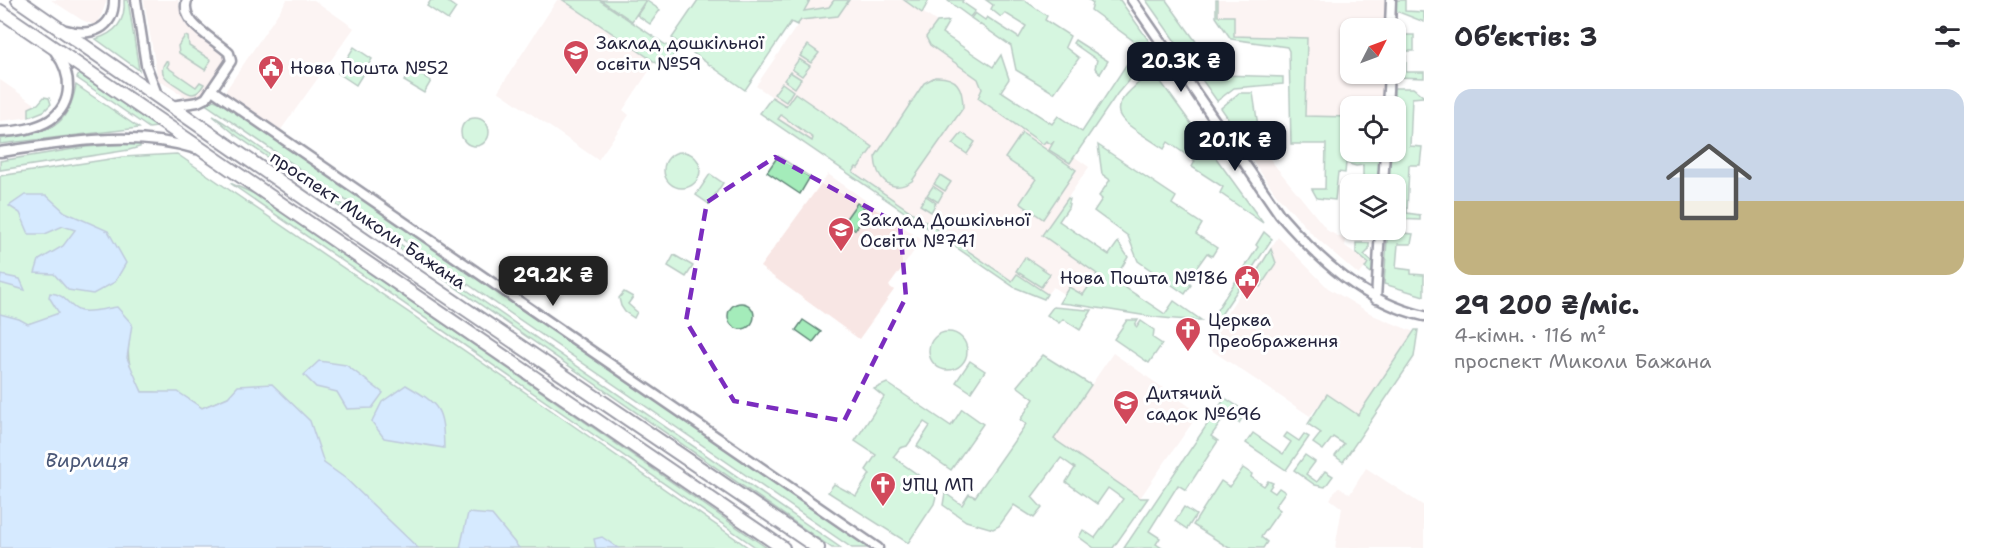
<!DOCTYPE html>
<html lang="uk">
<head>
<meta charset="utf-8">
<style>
  :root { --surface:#fff; --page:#f7f7f7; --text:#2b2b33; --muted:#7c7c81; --line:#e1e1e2; --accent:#111827 }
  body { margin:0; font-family:"Shantell Sans",sans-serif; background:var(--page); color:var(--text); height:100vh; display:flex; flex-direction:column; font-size:22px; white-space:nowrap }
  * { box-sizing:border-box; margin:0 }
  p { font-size:20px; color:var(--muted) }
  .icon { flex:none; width:33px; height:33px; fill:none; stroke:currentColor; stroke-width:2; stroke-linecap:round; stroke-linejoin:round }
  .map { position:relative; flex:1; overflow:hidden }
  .details { display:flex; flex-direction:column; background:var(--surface); width:570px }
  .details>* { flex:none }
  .needle { width:39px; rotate:48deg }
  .buttons { position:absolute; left:1340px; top:18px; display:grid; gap:12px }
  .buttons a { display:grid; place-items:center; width:66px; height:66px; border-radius:12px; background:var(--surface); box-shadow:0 2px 4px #0004; font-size:30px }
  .price { position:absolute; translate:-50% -51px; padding:0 14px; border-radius:12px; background:var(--accent); color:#fff; font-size:20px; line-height:39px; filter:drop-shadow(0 2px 3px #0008) }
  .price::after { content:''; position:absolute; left:50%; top:36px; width:18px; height:14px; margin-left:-9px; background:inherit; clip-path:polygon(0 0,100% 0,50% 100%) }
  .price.on { background:#222; color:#fff }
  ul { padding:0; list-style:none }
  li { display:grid; align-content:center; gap:12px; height:318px; padding:0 30px }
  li+li { border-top:2px solid var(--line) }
  li span { display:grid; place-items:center; height:186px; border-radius:18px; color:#555 }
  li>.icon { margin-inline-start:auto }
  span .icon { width:108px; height:108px; fill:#fffc; stroke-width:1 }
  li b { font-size:26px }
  h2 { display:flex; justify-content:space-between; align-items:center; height:72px; padding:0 30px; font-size:26px }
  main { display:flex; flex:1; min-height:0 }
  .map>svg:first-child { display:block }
  .built { fill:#f8e6e4 }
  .green { fill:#a4ecba; stroke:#63877a; stroke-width:1.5; fill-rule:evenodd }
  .water { fill:#a4d0ff; stroke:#708ab1; stroke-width:1.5 }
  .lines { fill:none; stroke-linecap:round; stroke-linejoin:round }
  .minor-casing { stroke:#22223b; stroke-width:13 }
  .highway-casing { stroke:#22223b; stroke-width:16 }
  .minor { stroke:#fff; stroke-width:8 }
  .highway { stroke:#fff; stroke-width:12 }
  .marked { fill:none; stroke:#7b2cbf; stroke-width:4.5; stroke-dasharray:12 8; stroke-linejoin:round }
  .labels { text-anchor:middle; stroke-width:6; stroke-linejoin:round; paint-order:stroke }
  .poi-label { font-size:18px; fill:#22223b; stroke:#fff; text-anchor:start }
  .street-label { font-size:18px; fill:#22223b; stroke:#fff }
  .water-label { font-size:20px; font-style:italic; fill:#495676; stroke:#fff }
</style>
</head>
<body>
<main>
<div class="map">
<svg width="1424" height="548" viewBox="0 0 1424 548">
  <rect width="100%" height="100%" fill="#fff"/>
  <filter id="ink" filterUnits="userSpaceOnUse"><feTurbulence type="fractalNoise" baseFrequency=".0167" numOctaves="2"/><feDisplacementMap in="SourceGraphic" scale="12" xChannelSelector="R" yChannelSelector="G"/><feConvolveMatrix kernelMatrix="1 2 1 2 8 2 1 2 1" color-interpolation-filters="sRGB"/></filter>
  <g filter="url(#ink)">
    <g class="built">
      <path d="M51,0H107L97,26L82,20Z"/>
      <path d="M144,0H178L182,18L187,26L218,47L224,55V68L209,92L198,98L189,99L158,80Z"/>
      <path d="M287,0H314L354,28L280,131L224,93Z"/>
      <path d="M557,0H564L655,62L623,110L629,115L598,160L498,91Z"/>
      <path d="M788,0H834L829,7L803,11Z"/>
      <path d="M849,0H904L937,22L927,37L986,77L987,90L1080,149L1075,157L1089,167L1042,235L1101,275L1085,298L1068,297L1053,287L1047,294L1018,274L1013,281L852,172L855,167L814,139L811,142L778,119L786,106L756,86L801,20L838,16Z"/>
      <path d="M1218,0H1386L1385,28H1350V74H1384L1383,106H1350V117L1305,116L1307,38L1234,36L1217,16Z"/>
      <path d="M0,80L38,106L31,117L0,121Z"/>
      <path d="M1264,152L1328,231L1346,240L1345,246L1369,263L1359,275L1313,235L1276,194L1252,160Z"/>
      <path d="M828,174L922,240L889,286L894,290L859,339L760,267Z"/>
      <path d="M1278,237L1328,288L1375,316L1414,332L1358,416L1327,395L1310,416L1205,346Z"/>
      <path d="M1113,353L1199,413L1140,498L1054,439Z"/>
      <path d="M1366,468L1424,506V548H1335L1342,508L1330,499L1338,487L1350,494Z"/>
    </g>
    <g class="green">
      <path d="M124,0H128L139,70L96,39C115,33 126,22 124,0Z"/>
      <path d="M431,0H445L456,8L448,20L427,6Z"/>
      <path d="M563,0H599L676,52L664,68Z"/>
      <path d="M601,0H646L632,21Z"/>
      <path d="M698,0H810L804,11L829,7L834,0H849L838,16L801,20L797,25L791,22L745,90L672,38Z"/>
      <path d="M904,0H929L922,13Z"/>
      <path d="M949,0H963L962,2L975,11L970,17L948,1Z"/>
      <path d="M986,0H1024L1047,16L1045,20L1070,36L1065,47L1079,58L1054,93L1016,70L1011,46L971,18L975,13L985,20L987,17L1019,38L1026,26L1005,13L1001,17L991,9L993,5Z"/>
      <path d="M1089,0H1120L1149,41L1150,46L1145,49L1091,10L1093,3Z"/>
      <path d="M1146,0H1166L1220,75L1283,77V84L1234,88L1217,101Z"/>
      <path d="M1216,0H1218V16H1234V36L1307,38L1305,116L1350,117V152H1382L1379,184H1363V165L1356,166L1346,163L1345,173L1338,172L1335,200L1317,198L1312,189H1325L1326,144H1291L1289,51L1287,47L1231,39L1216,17Z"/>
      <path d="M1396,0H1405V11L1424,12V22L1396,11Z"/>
      <path d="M647,1L660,10L650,24L637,15Z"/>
      <path d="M949,21L942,33L993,67L1001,55L1009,79L1001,91L1052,124L1058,116L1082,132L1134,53L1145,61L1117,94L1070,163L1049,150L1054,141L1051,144L1046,141L1043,144L978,98L982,89L978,79L930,45L926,37L937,22Z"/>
      <path d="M1397,35H1414V51H1398Z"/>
      <path d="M185,36L188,37L189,46L211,60L205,70L179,53L178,46Z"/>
      <path d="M1075,40L1108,61L1100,74L1095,68L1097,60L1073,43Z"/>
      <path d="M808,45L819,53L811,63L800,56Z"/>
      <path d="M354,47L372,59L356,85L338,73Z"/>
      <path d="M1396,56H1406V72H1424V78L1396,77Z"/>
      <path d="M799,59L810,66L802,76L792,69Z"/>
      <path d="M166,61L169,63L167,67L196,87L200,82L204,84C201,89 198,94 193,94C188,94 183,90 179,87C169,81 156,74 166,61Z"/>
      <path d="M412,69L431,81L424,93L404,81Z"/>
      <path d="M1153,71L1263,223L1220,193L1223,187L1192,167L1195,161L1168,142L1164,149C1114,115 1098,115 1153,71Z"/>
      <path d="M790,72L801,79L795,88L784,80Z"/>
      <path d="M79,74L157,127L149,128L77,78Z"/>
      <path d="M935,77C957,76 963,87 963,108L912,181C891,195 876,178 875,157L924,83Z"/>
      <path d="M782,83L793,91L786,102L774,94Z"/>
      <path d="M76,85L139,128L0,144V139C43,132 67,134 76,85Z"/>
      <path d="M1394,88H1413L1424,97L1412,98L1410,146L1422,147L1420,165H1409L1407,213L1420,215V220L1395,219V184H1389L1391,152H1395Z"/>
      <path d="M795,93L873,147L858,168L856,167L853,172L1012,281L1017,274L1047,294L1044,299L1014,287L760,113L772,97L786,106ZM781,115L813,138L812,141L778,119Z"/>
      <path d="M1239,93H1253L1258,126L1265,150L1255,157L1221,108Z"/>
      <path d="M44,97L49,98L51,104L44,111L29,117V108L38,104Z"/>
      <path d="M214,100L227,105L873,548H852L204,103Z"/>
      <path d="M213,116L223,122L841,548H832L237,136Z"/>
      <circle cx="475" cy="132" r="14"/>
      <path d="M962,133L975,142L967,154L953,144Z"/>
      <path d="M1022,133L1076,170L1043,219L1020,203L1036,179L1005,158Z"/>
      <path d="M140,143V147L129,150L0,170V161L86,147Z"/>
      <path d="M1098,145L1176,197L1172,204L1202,224L1196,234L1217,248L1212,256L1207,253L1187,281L1191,285L1185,294L1138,261L1128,236L1094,211L1102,199L1099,196L1110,180L1102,174Z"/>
      <circle cx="682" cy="170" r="18"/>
      <path d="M177,154L535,399L749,548H516L461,546L460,548H409L228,397L202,408L185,397L155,392H142C133,373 126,365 129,342L38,321L28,324L0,323V176L123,157Z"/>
      <path d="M778,156L810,177L800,194L767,172Z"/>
      <path d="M710,174L723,183L709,204L696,195Z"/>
      <path d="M940,175L951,182L945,191L934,184Z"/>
      <path d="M230,183L257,195L767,548H757Z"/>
      <path d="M933,186L943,193L938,202L927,195Z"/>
      <path d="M926,196L936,203L931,212L920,205Z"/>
      <path d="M1068,198L1070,199L1068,208L1059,221L1109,255L1118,242L1128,257L1114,280L1165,314L1174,301L1201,320C1154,321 1107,307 1059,303L1069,287L1083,295L1097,274L1042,235Z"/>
      <path d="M857,203L869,211L855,230L845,220Z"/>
      <path d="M1264,232L1272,239L1214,325H1207L1258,247L1256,245Z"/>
      <path d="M1391,232L1413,234L1411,244H1398L1396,268L1411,270V274L1424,275V296L1384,284L1387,240Z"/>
      <path d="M1356,243H1369V250L1364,255L1371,261L1375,260V276L1365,268L1368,263L1356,253Z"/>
      <path d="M1271,249L1276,263L1260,287L1251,281Z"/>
      <path d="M674,255L693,266L686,277L668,266Z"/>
      <path d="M1025,257L1050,274L1041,287L1016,271Z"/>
      <path d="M624,292L633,297L628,304L637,312L634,318L625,312L621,306L619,298Z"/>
      <circle cx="741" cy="316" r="13"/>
      <path d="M1053,307L1088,310H1092L1080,330L1063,319L1059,323L1047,315Z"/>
      <path d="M803,320L821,332L813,342L796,330Z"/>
      <path d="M1127,320H1138L1135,325L1137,327L1141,321L1154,330L1153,338L1162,344L1149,363L1114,339Z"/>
      <path d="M1415,330H1418L1414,357L1343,462L1335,456L1344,444L1333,437L1323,450L1313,443L1321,433L1308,424L1327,394L1358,415Z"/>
      <circle cx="948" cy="351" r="19"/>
      <path d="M1043,355L1091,385L1054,439L1140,498H1148L1113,548H1094L1079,537L1083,530L1095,538L1123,499L1108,488L1097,504L1066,482L1075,468L1061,458L1032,497L1042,508L1034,518L1014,505L999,526L993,529L966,521L943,505L945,493L962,505L969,494L975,497L1026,424L1020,420L1034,399L1017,386Z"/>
      <path d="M970,361L985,371L971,392L956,382Z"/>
      <path d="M887,383L951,426L962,409L983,424L951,470L917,446L930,426L924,422L907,446L900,448L893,457L938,489L934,504L908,543L828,492L834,484L856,496L870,474L866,470L876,455L855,441L884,397L874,389Z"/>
      <path d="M1225,398L1246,412L1239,423L1226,415L1211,436L1218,441L1186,490L1178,485L1149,531L1160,538L1156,544L1162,548H1124Z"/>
      <path d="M1253,433L1283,454L1291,442L1284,437L1287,433L1299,441L1304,434L1309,437L1286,470L1246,443Z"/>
      <path d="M1305,455L1315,462L1306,474L1317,482L1325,471L1333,476L1325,487L1315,485L1294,470Z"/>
      <path d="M1243,468L1252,474L1251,477L1264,486L1268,481L1273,483L1269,489L1275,493L1279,488L1285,492L1275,506L1280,510L1261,537L1267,542L1263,548H1229L1193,525L1221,481L1230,487Z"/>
      <path d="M1184,507L1196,515L1187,529L1175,521Z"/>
    </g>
    <g class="water">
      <path d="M25,195H46L65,212L108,231L126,263L115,282L93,294L68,290L54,274L35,273L39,260L63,246L75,230L63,226L45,234H29L20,213L9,206Z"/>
      <path d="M1,275L20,279L25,290L0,283Z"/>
      <path d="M50,293C66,294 68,306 78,310C86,314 108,308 117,307L132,324L127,358L142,392H178L202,408L228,397L238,386L272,384L310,421L324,463L345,478L418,548H0V314L19,319L28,324L59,313L49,297Z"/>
      <path d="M319,361L346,365L383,393L372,408L347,409L337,392L316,387L304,375Z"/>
      <path d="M406,385C440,405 443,408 444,448L384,438L372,422L382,402Z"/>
      <path d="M468,513L492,515L519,548H460Z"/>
      <path d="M602,537L618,548H596L594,539Z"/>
    </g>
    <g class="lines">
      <defs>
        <g id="minor">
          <path d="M136,0L146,65L158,97"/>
          <path d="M1132,0L1280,215C1320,261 1364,302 1424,316"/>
          <path d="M1390,28L1391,0"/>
          <path d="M66,30C91,37 114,29 114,0"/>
          <path d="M212,90L878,548"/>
          <path d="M171,106L198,102L206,98L231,61L229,53C215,39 179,23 187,0"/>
          <path d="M1387,106L1389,74"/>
          <path d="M0,132C15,132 38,128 50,120C74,103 72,74 56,53"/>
          <path d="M0,152C64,143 133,129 196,149"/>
          <path d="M1383,184L1385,152"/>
          <path d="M1376,299L1380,230"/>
        </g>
        <g id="highway">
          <path d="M18,0L405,268L818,548"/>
          <path d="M0,11L783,548"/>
        </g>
      </defs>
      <use href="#minor" class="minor-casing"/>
      <use href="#highway" class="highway-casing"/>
      <use href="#minor" class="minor"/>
      <use href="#highway" class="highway"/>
    </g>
  </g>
  <path d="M0 0H1424V548H0ZM775,157L900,225L906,297L844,421L734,401L686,321L707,202Z" fill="#fff" fill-opacity=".55" fill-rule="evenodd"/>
  <path class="marked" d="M775,157L900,225L906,297L844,421L734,401L686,321L707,202Z"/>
  <defs>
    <symbol id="school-pin" viewBox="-11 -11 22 30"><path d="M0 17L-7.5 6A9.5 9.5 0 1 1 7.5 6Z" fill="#d1495b" stroke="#fff"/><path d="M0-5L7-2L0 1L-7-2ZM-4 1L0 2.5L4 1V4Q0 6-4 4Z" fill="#fff"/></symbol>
    <symbol id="civic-pin" viewBox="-11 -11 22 30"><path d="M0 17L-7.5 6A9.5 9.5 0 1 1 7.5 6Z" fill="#d1495b" stroke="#fff"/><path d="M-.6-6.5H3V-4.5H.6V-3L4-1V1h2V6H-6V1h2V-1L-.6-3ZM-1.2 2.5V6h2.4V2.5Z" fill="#fff"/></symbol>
    <symbol id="church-pin" viewBox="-11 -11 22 30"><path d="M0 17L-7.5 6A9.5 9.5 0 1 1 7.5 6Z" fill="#d1495b" stroke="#fff"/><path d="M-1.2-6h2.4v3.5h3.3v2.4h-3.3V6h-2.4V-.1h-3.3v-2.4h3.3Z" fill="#fff"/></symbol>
  </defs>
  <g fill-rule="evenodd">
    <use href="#school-pin" x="561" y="38" width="30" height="40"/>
    <use href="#civic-pin" x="256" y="53" width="30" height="40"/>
    <use href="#school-pin" x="826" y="215" width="30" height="40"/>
    <use href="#civic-pin" x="1232" y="263" width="30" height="40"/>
    <use href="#church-pin" x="1173" y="315" width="30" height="40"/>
    <use href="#school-pin" x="1111" y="388" width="30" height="40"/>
    <use href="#church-pin" x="868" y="470" width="30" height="40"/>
  </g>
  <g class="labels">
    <g class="poi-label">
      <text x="596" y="49">Заклад дошкільної<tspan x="596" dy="21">освіти №59</tspan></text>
      <text x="290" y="74">Нова Пошта №52</text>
      <text x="860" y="226">Заклад Дошкільної<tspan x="860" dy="21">Освіти №741</tspan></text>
      <text x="1228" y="284" text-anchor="end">Нова Пошта №186</text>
      <text x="1208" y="326">Церква<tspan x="1208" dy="21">Преображення</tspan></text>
      <text x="1146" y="399">Дитячий<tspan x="1146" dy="21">садок №696</tspan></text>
      <text x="902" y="491">УПЦ МП</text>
    </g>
    <g class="street-label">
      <text transform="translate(368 220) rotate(34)" y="6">проспект Миколи Бажана</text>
    </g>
    <g class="water-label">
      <text x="87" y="467">Вирлиця</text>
    </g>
  </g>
</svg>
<div class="buttons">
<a><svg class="needle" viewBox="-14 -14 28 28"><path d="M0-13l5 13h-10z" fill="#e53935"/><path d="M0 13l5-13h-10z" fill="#7c7c81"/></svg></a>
<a><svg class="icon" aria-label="locate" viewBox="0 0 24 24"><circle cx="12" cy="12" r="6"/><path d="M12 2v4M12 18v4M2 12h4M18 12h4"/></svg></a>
<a><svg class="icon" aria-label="layers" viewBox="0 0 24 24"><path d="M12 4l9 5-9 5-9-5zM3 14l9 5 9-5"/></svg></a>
</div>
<b class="price" style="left:1181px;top:93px">20.3K ₴</b>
<b class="price" style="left:1235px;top:172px">20.1K ₴</b>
<b class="price on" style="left:553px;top:307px">29.2K ₴</b>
</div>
<section class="details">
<h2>Об’єктів: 3<svg class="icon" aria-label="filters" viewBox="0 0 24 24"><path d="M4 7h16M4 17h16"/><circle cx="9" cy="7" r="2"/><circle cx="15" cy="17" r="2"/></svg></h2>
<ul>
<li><span style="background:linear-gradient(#c9d6e8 60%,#c2b280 0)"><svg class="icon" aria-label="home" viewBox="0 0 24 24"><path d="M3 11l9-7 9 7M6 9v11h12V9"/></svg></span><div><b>29 200 ₴/міс.</b><p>4-кімн. · 116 m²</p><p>проспект Миколи Бажана</p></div></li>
</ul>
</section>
</main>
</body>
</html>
